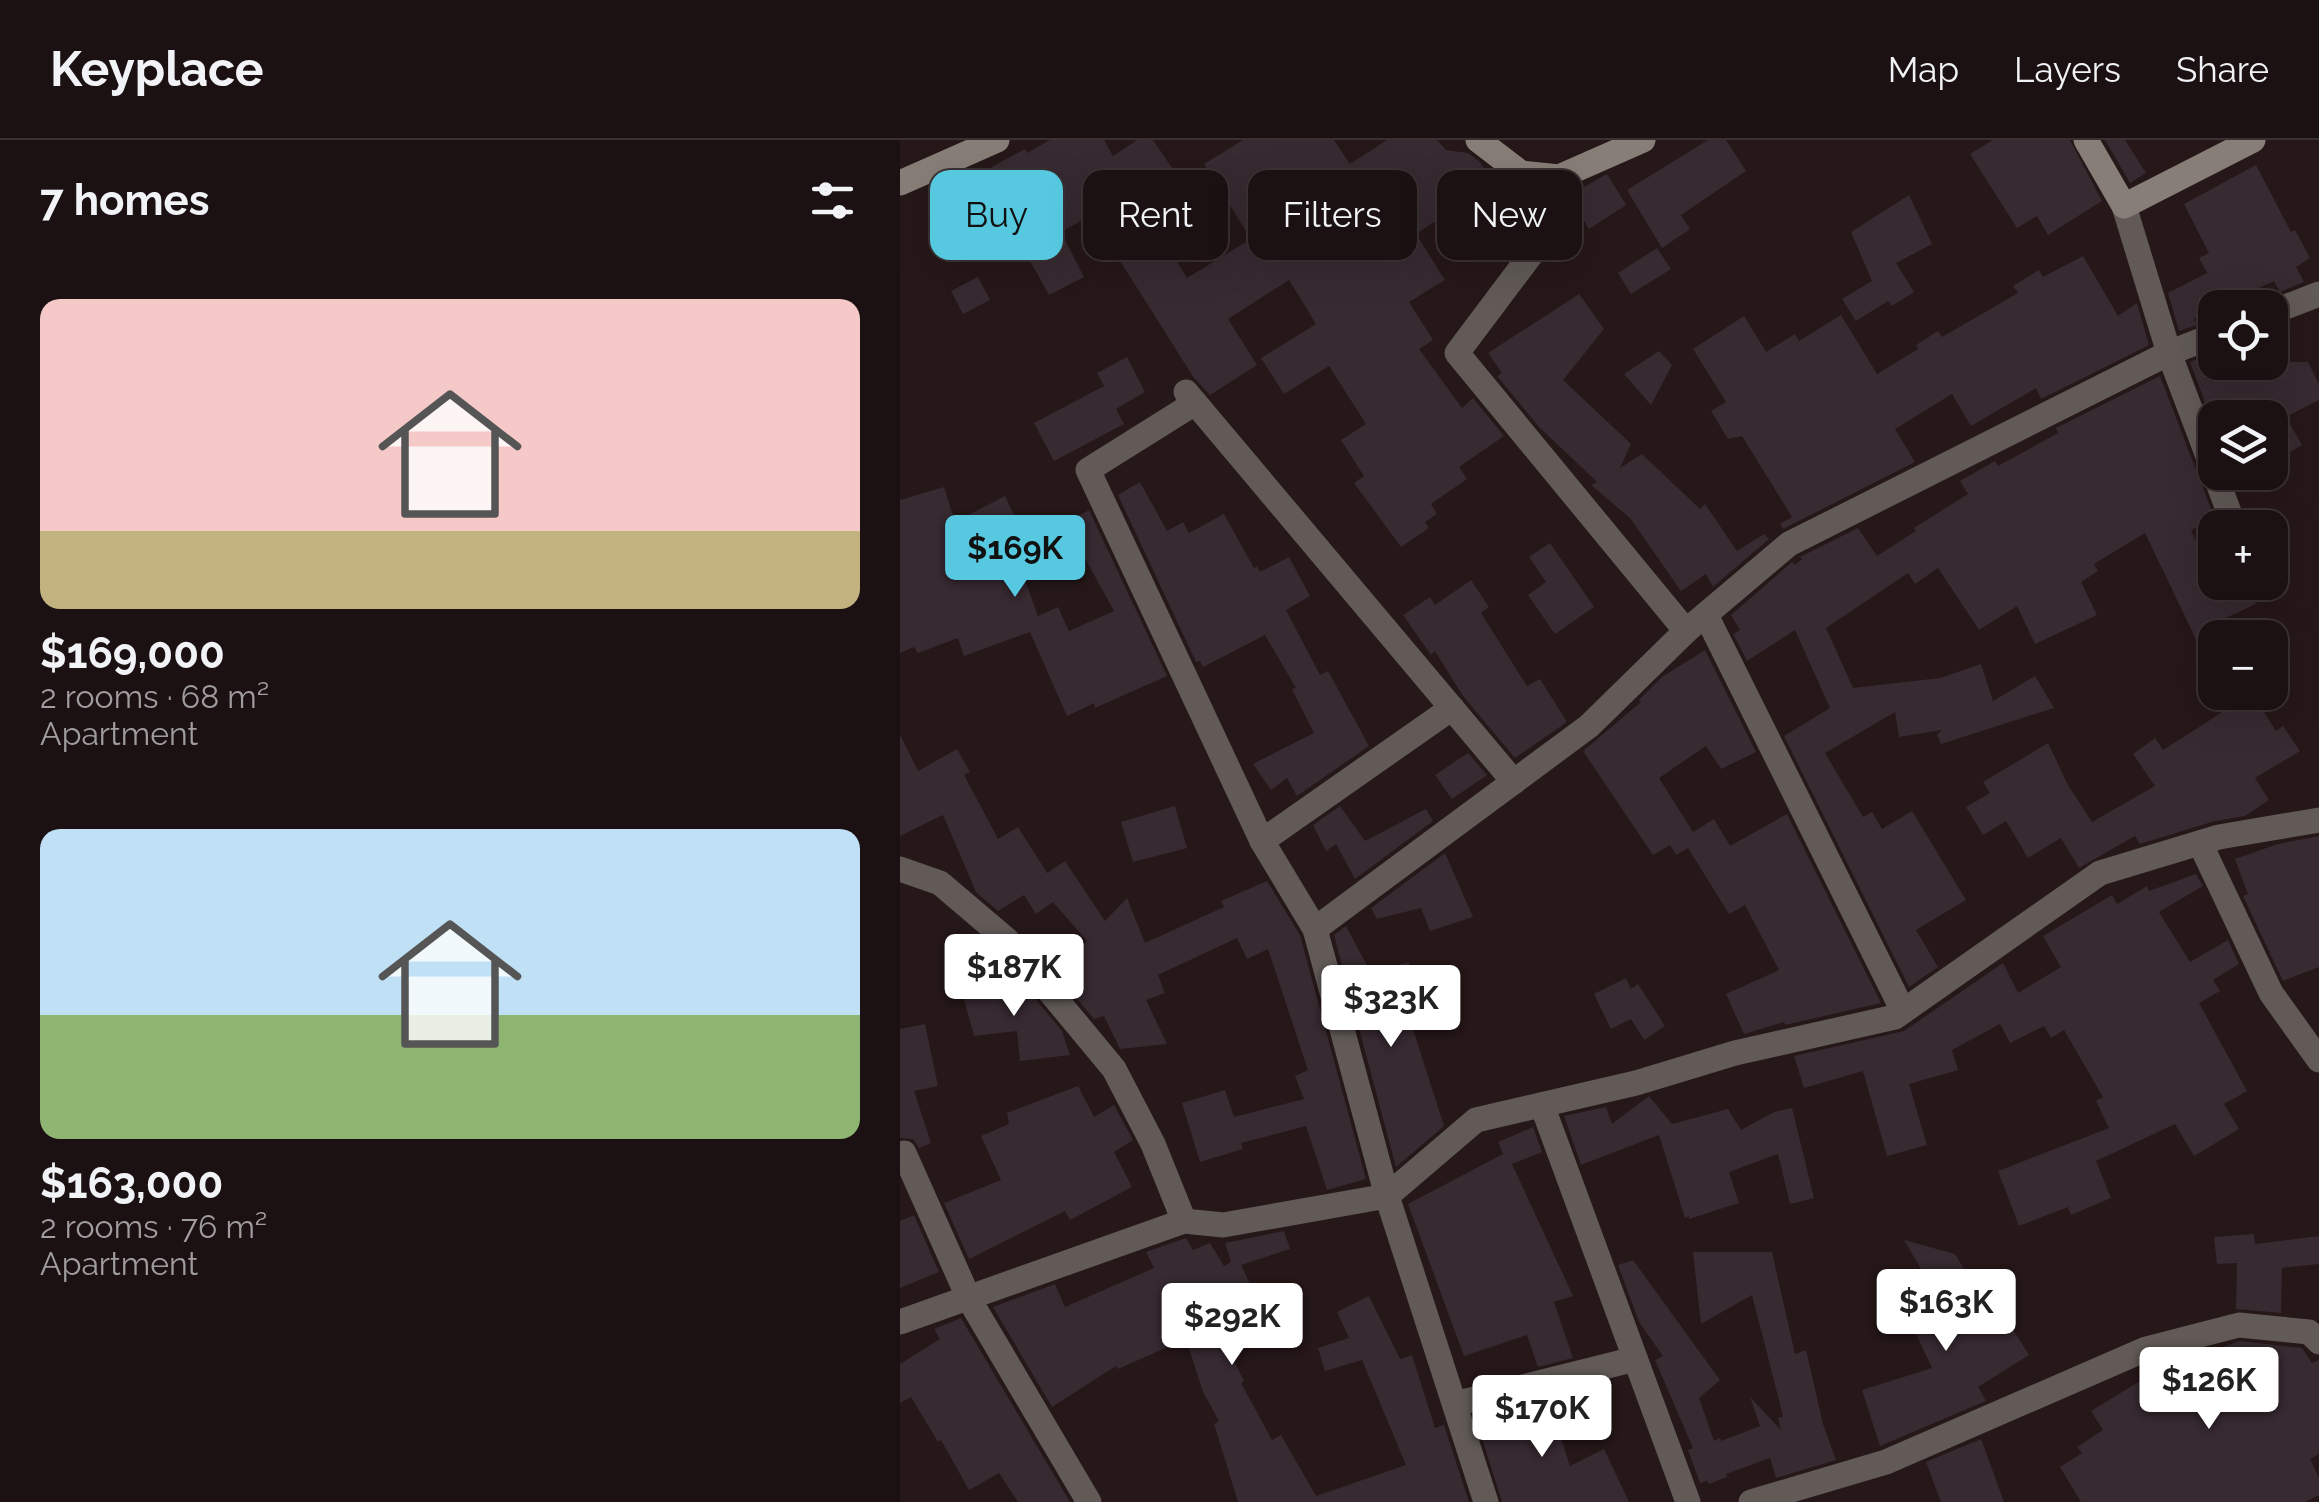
<!DOCTYPE html>
<html lang="en">
<head>
<meta charset="utf-8">
<style>
  :root { --surface:#1c1112; --page:#251a1b; --text:#f1f3f6; --muted:#a09d9f; --line:#3a3132; --accent:#56c9e1 }
  body { margin:0; font-family:Raleway,sans-serif; background:var(--page); color:var(--text); height:100vh; display:flex; flex-direction:column; font-size:38px; white-space:nowrap }
  * { box-sizing:border-box; margin:0 }
  p { font-size:32px; color:var(--muted) }
  .icon { flex:none; width:55px; height:55px; fill:none; stroke:currentColor; stroke-width:2; stroke-linecap:round; stroke-linejoin:round }
  .map { position:relative; flex:1; overflow:hidden }
  .drawer { display:flex; flex-direction:column; background:var(--surface); width:900px }
  .drawer>* { flex:none }
  .banner { position:absolute; left:30px; top:30px; width:950px; height:90px; display:flex; gap:20px }
  .tools { position:absolute; left:1298px; top:150px; display:grid; gap:20px }
  .tools a { display:grid; place-items:center; width:90px; height:90px; border-radius:20px; background:var(--surface); box-shadow:0 10px 40px #0002,0 0 0 2px var(--line); font-size:50px }
  .price { position:absolute; translate:-50% -85px; padding:0 22px; border-radius:10px; background:#fff; color:#222; font-size:32px; line-height:65px; filter:drop-shadow(0 2px 5px #0008) }
  .price::after { content:''; position:absolute; left:50%; top:60px; width:30px; height:22px; margin-left:-15px; background:inherit; clip-path:polygon(0 0,100% 0,50% 100%) }
  .price.active { background:var(--accent); color:#111 }
  ul { padding:0; list-style:none }
  li { display:grid; align-content:center; gap:20px; height:530px; padding:0 40px }
  li span { display:grid; place-items:center; height:310px; border-radius:20px; color:#555 }
  li>.icon { margin-inline-start:auto }
  span .icon { width:180px; height:180px; fill:#fffc; stroke-width:1 }
  li b { font-size:42px }
  h2 { display:flex; justify-content:space-between; align-items:center; height:120px; padding:0 40px; font-size:42px }
  .pill { padding:0 35px; border-radius:20px; background:var(--surface); box-shadow:0 10px 40px #0002,0 0 0 2px var(--line); font-size:35px; line-height:90px }
  .pill.active { background:var(--accent); color:#111 }
  header { display:flex; align-items:center; gap:60px; box-sizing:border-box; height:140px; padding:0 50px; background:var(--surface); border-bottom:2px solid var(--line) }
  header strong { font-size:48px }
  nav { display:flex; gap:55px; margin-inline-start:auto; font-size:35px }
  main { display:flex; flex:1; min-height:0 }
  .map>svg:first-child { display:block }
  .building { fill:#372a31 }
  .lines { fill:none; stroke-linecap:round; stroke-linejoin:round }
  .street { stroke:#615a57; stroke-width:25 }
  .secondary { stroke:#887e78; stroke-width:25 }
</style>
</head>
<body>
<header>
<strong>Keyplace</strong>
<nav><a>Map</a><a>Layers</a><a>Share</a></nav>
</header>
<main>
<section class="drawer">
<h2>7 homes<svg class="icon" aria-label="filters" viewBox="0 0 24 24"><path d="M4 7h16M4 17h16"/><circle cx="9" cy="7" r="2"/><circle cx="15" cy="17" r="2"/></svg></h2>
<ul>
<li><span style="background:linear-gradient(#f6c9c9 75%,#c2b280 0)"><svg class="icon" aria-label="home" viewBox="0 0 24 24"><path d="M3 11l9-7 9 7M6 9v11h12V9"/></svg></span><div><b>$169,000</b><p>2 rooms · 68 m²</p><p>Apartment</p></div></li>
<li><span style="background:linear-gradient(#bfe0f5 60%,#8fb573 0)"><svg class="icon" aria-label="home" viewBox="0 0 24 24"><path d="M3 11l9-7 9 7M6 9v11h12V9"/></svg></span><div><b>$163,000</b><p>2 rooms · 76 m²</p><p>Apartment</p></div></li>
</ul>
</section>
<div class="map">
<svg width="1419" height="1362" viewBox="0 0 1419 1362">
  <rect width="100%" height="100%" fill="#261718"/>
  <g class="building">
    <path d="M150,0H204L213,16L237,0H253L292,57L254,84L287,138L351,99L304,24L343,0H434L450,24L487,0H537L546,10L568,13L579,21L600,52L605,48L632,87L604,123L564,62L516,94L545,140L509,162L533,200L519,209L562,268L573,258L604,296L559,327L567,339L531,364L537,374L525,382L529,388L501,407L454,343L464,336L441,300L466,284L429,226L384,254L361,218L416,184L389,140L328,179L357,225L310,255L294,238L191,75L161,92L184,137L149,155L81,33L125,9L127,13Z"/>
    <path d="M808,0H826L846,31L781,75L790,89L762,108L727,50Z"/>
    <path d="M1093,0H1170L1202,61L1148,95L1137,76L1117,88L1070,14Z"/>
    <path d="M1205,0H1225L1246,33L1230,43Z"/>
    <path d="M1356,25L1391,92L1395,90L1410,118L1396,127L1404,142L1380,152L1374,141L1315,168L1294,179L1297,185L1279,191L1268,153L1307,133L1299,118L1309,113L1284,64Z"/>
    <path d="M707,34L726,65L689,89L674,64L675,52Z"/>
    <path d="M1009,55L1032,104L996,123L1014,152L992,166L988,161L956,181L942,159L972,141L951,92Z"/>
    <path d="M757,108L771,129L731,154L718,133Z"/>
    <path d="M1183,116L1218,176L1237,163L1249,205L1141,259L1136,248L1071,286L1052,254L995,289L1015,322L883,389L880,384L892,377L842,296L828,299L811,271L826,262L793,209L844,176L866,212L895,194L899,201L941,175L977,234L1018,209L1016,205L1038,191L1042,197L1118,153L1113,146L1139,130L1143,137Z"/>
    <path d="M78,137L90,160L63,174L51,151Z"/>
    <path d="M679,154L704,189L663,240L731,304L720,328L742,314L800,369L805,364L837,411L864,394L869,399L813,447L806,434L781,451L730,378L691,345L697,342L639,287L597,236L602,233L588,213Z"/>
    <path d="M759,211L772,225L751,265L724,234Z"/>
    <path d="M1312,214L1315,222H1408L1419,244V260L1386,277L1402,305L1370,324V278H1315V289L1290,222Z"/>
    <path d="M227,217L245,252L216,269L224,284L154,321L134,283L204,246L197,233Z"/>
    <path d="M1260,236L1315,379L1291,390L1319,451L1337,442H1346L1356,464L1315,483V539L1245,393L1194,424L1198,431L1181,442L1197,475L1135,504L1117,466L1079,490L1038,428L1015,444L1008,433L926,488L953,548L1040,538L1081,524L1093,561L1135,536L1154,568L1041,604L1037,595L1042,590L999,597L995,572L925,613L963,677L972,672L982,689L1012,671L1066,760L1016,790L1038,827L1009,847L884,596L930,568L895,490L847,521L833,494L840,490L831,475L892,422L895,425L902,419L900,417L958,388L977,416L1016,391L1014,388L1068,354L1060,341L1095,321L1098,326L1158,293L1156,288Z"/>
    <path d="M240,342L267,391L283,382L289,393L324,374L354,428L357,426L360,432L389,417L410,456L386,470L420,535L428,531L469,606L397,656L387,638L371,650L353,624L414,593L392,549L396,548L365,495L303,527L300,521L296,522L218,355Z"/>
    <path d="M44,347L55,382L105,356L135,419L120,427L138,476L158,467L169,491L214,471L170,391V381L189,370L267,536L195,568L194,563L167,576L130,492L64,516L58,498L18,513L14,507L0,513V360Z"/>
    <path d="M650,403L694,467L655,494L628,455L646,442L629,417Z"/>
    <path d="M571,440L589,467L581,473L627,546L640,539L667,582L615,618L563,556L535,511L531,515L503,475L530,457L535,465Z"/>
    <path d="M805,510L856,612L821,629L806,606L759,638L793,692L814,679L830,706L887,674L981,863L885,885L884,882L844,894L826,854L879,830L845,765L829,774L788,708L776,715L770,705L753,715L683,611L741,562L739,560L762,537Z"/>
    <path d="M1311,552H1351L1376,591L1383,586L1400,611L1355,638L1369,660L1345,676L1315,681L1240,704L1235,696L1179,728L1161,698L1128,718L1106,681L1083,695L1066,667L1090,653L1083,642L1148,603L1168,645L1192,682L1255,646L1233,614L1255,598L1263,610L1321,573Z"/>
    <path d="M0,595L18,631L57,609L70,632L64,635L98,699L118,687L147,733L165,721L205,781L227,758L245,803L324,767L321,761L367,741L400,795L466,1039L427,1050L406,986L341,1003L343,1009L300,1022L282,963L325,950L334,977L404,959L395,936L408,930L368,809L347,819L337,798L258,835L265,853L246,860L267,904L220,909L204,876L194,879L156,834L187,801L153,762L136,774L124,755L98,771L76,752L43,675L0,696Z"/>
    <path d="M568,613L587,635L552,659L535,635Z"/>
    <path d="M275,666L287,708L233,722L221,682Z"/>
    <path d="M440,666L465,701L526,669L533,681L455,739L436,704L426,711L413,685Z"/>
    <path d="M1419,696V827L1383,841L1343,756L1348,754L1335,719L1378,704Z"/>
    <path d="M545,713L573,777L530,791L521,768L477,779L471,768Z"/>
    <path d="M1296,734L1303,746L1259,772L1290,822L1328,800L1339,824L1313,840L1320,851L1299,863L1347,951L1324,964L1339,989L1294,1016L1275,984L1196,1021L1211,1058L1171,1075L1168,1067L1119,1086L1098,1031L1209,988L1196,961L1203,957L1164,890L1151,898L1144,886L1110,903L1100,884L1052,910L1058,930L1009,944L1027,1005L987,1016L963,931L904,948L894,916L1004,891L1103,823L1118,853L1161,827L1143,796L1212,755L1217,764L1247,746L1249,751Z"/>
    <path d="M446,786L471,833L509,822L516,847L501,852L544,986L496,1027L434,795Z"/>
    <path d="M726,838L731,849L738,844L765,886L744,900L731,879L711,889L694,854Z"/>
    <path d="M60,844H108L132,855L162,891L170,915L120,921L117,891L74,896Z"/>
    <path d="M25,884L38,946L14,951L31,1003L19,1008L13,999L0,998V889Z"/>
    <path d="M178,946L194,977L214,965L233,1000L214,1012L232,1047L170,1080L165,1071L69,1119L44,1063L101,1040L81,996L109,984L107,973Z"/>
    <path d="M749,956L772,984L828,969L841,990L874,972L892,968L914,1058L890,1064L878,1014L829,1032L839,1063L789,1079V1076L785,1078L759,995L681,1025L664,976L706,967L712,984Z"/>
    <path d="M633,987L642,1012L612,1024L673,1156L654,1162L673,1218L638,1227L627,1195L564,1216L508,1064L603,1014L598,1002Z"/>
    <path d="M14,1075L39,1132L0,1148V1081Z"/>
    <path d="M384,1091L390,1109L341,1125L358,1161L320,1178L329,1211L344,1241L341,1243L372,1300L381,1295L416,1356L506,1325L462,1220L425,1231L418,1208L449,1198L437,1172L469,1156L500,1219L512,1215L535,1288L544,1285L569,1362H338L314,1284L319,1281L303,1252L286,1199L218,1229L216,1226L152,1267L93,1167L155,1144L165,1167L254,1128L246,1112L286,1098L293,1110L310,1103L324,1126L331,1122L325,1103Z"/>
    <path d="M1354,1094L1355,1104L1419,1096V1124L1382,1128L1381,1173L1336,1169L1337,1123L1317,1124L1314,1097Z"/>
    <path d="M1004,1100L1055,1114L1088,1169L1097,1164L1129,1215L1078,1247L1086,1261L980,1306L962,1250L1032,1228L1013,1188L1047,1173Z"/>
    <path d="M793,1112H872L895,1214L906,1210L923,1284L936,1320L876,1338L870,1318L826,1334L827,1337L809,1344L807,1341L800,1343L788,1310L793,1308L755,1220L763,1216L739,1182L718,1125L733,1120L820,1240L799,1258L814,1301L820,1298L821,1301L860,1286L850,1257L881,1290L878,1278L883,1276L852,1155L801,1184Z"/>
    <path d="M61,1178L170,1362H118L99,1333L69,1350L41,1300L38,1302L11,1257L0,1263V1224L40,1199L34,1189Z"/>
    <path d="M1340,1201L1402,1208L1412,1223L1419,1220V1314L1410,1319L1419,1338V1355L1405,1362H1181L1160,1327L1182,1313L1177,1307L1203,1290L1191,1271L1268,1224L1269,1227Z"/>
    <path d="M648,1258L670,1326L704,1309L729,1362H602L575,1276Z"/>
    <path d="M1081,1299L1104,1362H1041L1026,1322Z"/>
  </g>
  <g class="lines">
    <g class="street">
      <path d="M659,37L657,80L557,213L786,491"/>
      <path d="M1370,173L1419,154"/>
      <path d="M1315,195L1269,213L1329,372"/>
      <path d="M286,252L614,642"/>
      <path d="M295,263L188,330L362,701L415,789"/>
      <path d="M806,475L1003,871"/>
      <path d="M362,701L552,568"/>
      <path d="M1300,703L1371,853L1419,920"/>
      <path d="M0,729L40,743L107,800L214,929L253,1004L284,1081L323,1085L487,1056L576,980L736,943L835,913L995,877L1200,733L1319,697L1419,680"/>
      <path d="M642,965L788,1362"/>
      <path d="M4,1013L69,1159L189,1362"/>
      <path d="M0,1182L284,1081"/>
      <path d="M555,1264L735,1219"/>
      <path d="M586,1362L487,1056L415,789L689,586L786,491L889,404L1269,213L1224,66"/>
      <path d="M851,1362L986,1322L1246,1209L1339,1185L1409,1192L1419,1202"/>
    </g>
    <g class="secondary">
      <path d="M578,0L621,33L659,37L743,0"/>
      <path d="M1186,0L1224,66L1353,0"/>
      <path d="M0,43L97,0"/>
    </g>
  </g>
</svg>
<div class="tools">
<a><svg class="icon" aria-label="locate" viewBox="0 0 24 24"><circle cx="12" cy="12" r="6"/><path d="M12 2v4M12 18v4M2 12h4M18 12h4"/></svg></a>
<a><svg class="icon" aria-label="layers" viewBox="0 0 24 24"><path d="M12 4l9 5-9 5-9-5zM3 14l9 5 9-5"/></svg></a>
<a>+</a>
<a>−</a>
</div>
<b class="price active" style="left:115px;top:460px">$169K</b>
<b class="price" style="left:114px;top:879px">$187K</b>
<b class="price" style="left:491px;top:910px">$323K</b>
<b class="price" style="left:1046px;top:1214px">$163K</b>
<b class="price" style="left:332px;top:1228px">$292K</b>
<b class="price" style="left:1309px;top:1292px">$126K</b>
<b class="price" style="left:642px;top:1320px">$170K</b>
<div class="banner">
<a class="pill active">Buy</a>
<a class="pill">Rent</a>
<a class="pill">Filters</a>
<a class="pill">New</a>
</div>
</div>
</main>
</body>
</html>
